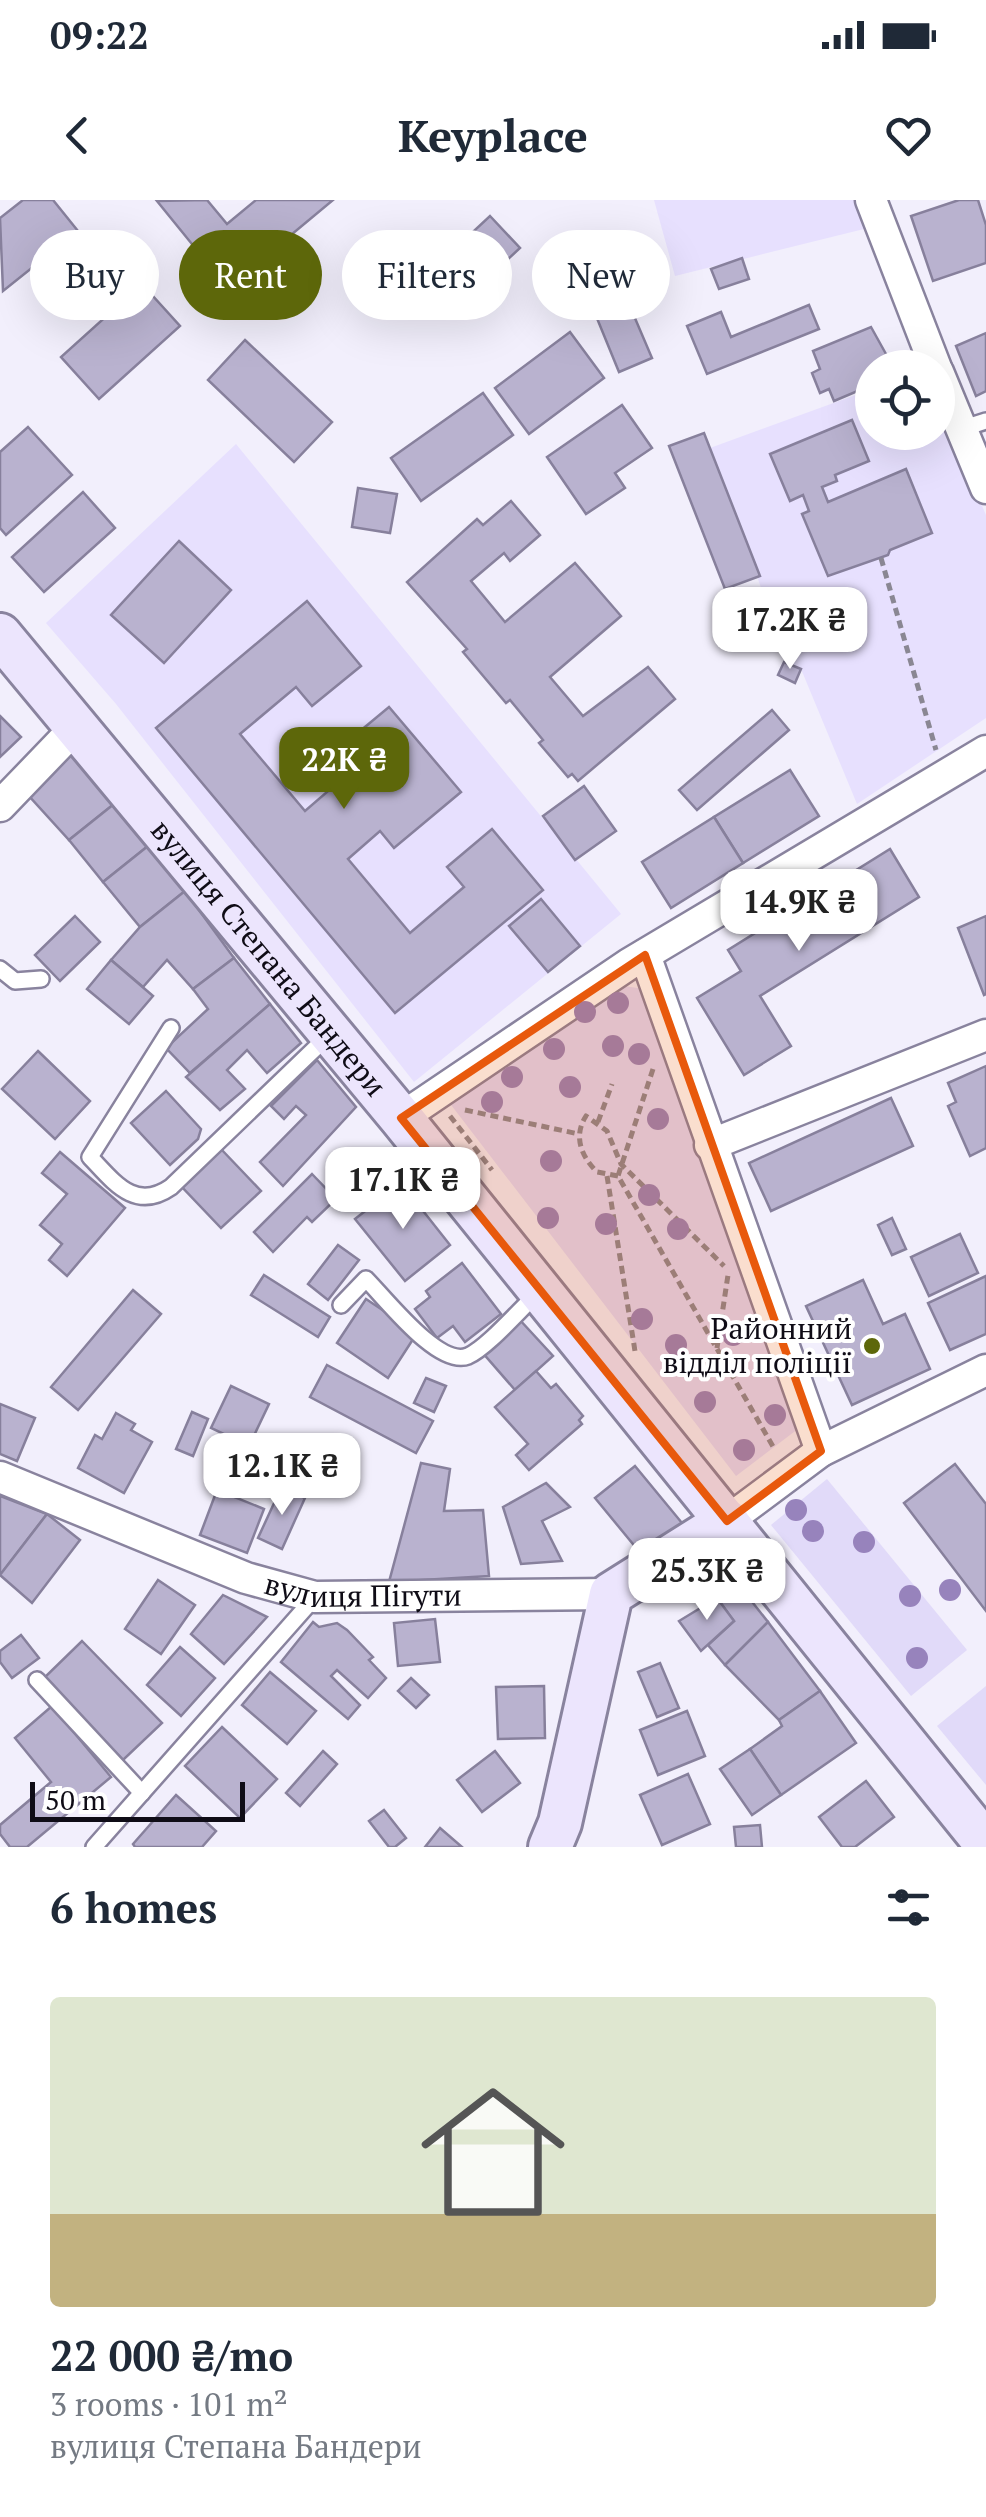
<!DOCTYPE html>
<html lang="en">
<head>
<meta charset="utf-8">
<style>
  :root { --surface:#fff; --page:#f2f2f3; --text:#1f2937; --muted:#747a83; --accent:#5d670a }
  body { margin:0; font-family:"PT Serif",serif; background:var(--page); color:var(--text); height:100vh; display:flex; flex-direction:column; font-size:38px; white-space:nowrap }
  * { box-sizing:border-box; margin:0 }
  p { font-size:32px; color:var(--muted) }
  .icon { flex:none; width:55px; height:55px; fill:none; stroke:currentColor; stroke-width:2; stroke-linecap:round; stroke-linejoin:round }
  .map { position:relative; height:1647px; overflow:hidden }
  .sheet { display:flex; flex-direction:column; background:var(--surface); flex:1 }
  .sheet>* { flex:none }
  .hud { position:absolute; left:30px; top:30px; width:928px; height:90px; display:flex; gap:20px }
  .fabs { position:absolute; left:855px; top:150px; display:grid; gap:20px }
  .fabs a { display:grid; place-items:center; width:100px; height:100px; border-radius:50%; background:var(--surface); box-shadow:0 10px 40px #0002; font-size:50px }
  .scale { position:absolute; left:30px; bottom:25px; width:215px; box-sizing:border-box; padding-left:10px; border:5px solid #0f0c16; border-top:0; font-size:28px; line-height:35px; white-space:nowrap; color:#0f0c16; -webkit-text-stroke:8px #fff; paint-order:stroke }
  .price { position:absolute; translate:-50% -85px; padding:0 22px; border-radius:20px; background:#fff; color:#222; font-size:32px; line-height:65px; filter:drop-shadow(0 2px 5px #0008) }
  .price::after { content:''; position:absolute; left:50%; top:60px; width:30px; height:22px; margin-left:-15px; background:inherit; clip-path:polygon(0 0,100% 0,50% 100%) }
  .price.selected { background:var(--accent); color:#fff }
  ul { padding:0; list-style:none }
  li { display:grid; align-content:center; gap:20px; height:530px; padding:0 50px }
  li span { display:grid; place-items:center; height:310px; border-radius:10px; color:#555 }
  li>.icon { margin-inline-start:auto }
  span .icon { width:180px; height:180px; fill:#fffc; stroke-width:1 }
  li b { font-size:42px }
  h2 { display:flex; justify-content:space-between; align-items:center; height:120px; padding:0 50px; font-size:42px }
  .chip { padding:0 35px; border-radius:45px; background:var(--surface); box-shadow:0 10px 40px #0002; font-size:35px; line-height:90px }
  .chip.selected { background:var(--accent); color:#fff }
  .status { display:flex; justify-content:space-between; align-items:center; height:70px; padding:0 50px; background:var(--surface); direction:ltr }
  .status svg { height:28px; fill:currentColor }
  header { display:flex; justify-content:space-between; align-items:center; height:130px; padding:0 50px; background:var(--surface); font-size:45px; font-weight:600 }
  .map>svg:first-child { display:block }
  .built { fill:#e7e0fe }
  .green { fill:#e1daf9 }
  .building { fill:#b9b2cf; stroke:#87809c; stroke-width:2.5 }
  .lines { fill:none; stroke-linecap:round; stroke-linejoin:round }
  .lane-casing { stroke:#89839e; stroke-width:20 }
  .street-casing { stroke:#89839e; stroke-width:35 }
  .secondary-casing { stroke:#89839e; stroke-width:48 }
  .path { stroke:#8a8793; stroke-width:5; stroke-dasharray:8 5; stroke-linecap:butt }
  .lane { stroke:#fff; stroke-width:15 }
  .street { stroke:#fff; stroke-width:30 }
  .secondary { stroke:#ece5fd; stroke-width:42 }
  .tree { fill:#9783bc }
  .marked { fill:#e8590c; fill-opacity:0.2; stroke:#e8590c; stroke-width:8; stroke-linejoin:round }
  .poi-dot { fill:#5d670a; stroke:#fff; stroke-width:4 }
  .labels { text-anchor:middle; stroke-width:8; stroke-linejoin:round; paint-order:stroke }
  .street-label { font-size:30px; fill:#0f0c16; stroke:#fff }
  .poi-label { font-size:30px; fill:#0f0c16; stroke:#fff; text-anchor:end }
</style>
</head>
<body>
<div class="status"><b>09:22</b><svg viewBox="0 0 49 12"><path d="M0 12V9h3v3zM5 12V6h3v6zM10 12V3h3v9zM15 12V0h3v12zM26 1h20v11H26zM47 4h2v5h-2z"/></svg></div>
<header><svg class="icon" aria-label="back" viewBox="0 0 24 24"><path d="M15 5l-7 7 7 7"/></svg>Keyplace<svg class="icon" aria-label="heart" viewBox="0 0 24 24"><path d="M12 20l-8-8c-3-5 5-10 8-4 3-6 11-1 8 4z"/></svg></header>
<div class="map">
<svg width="986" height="1647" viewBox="0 0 986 1647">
  <rect width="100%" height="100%" fill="#f2effc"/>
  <g class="built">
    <path d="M654,0H858L868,28L675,76Z"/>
    <path d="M872,189V232H938V206L986,315V518L857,604L801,469L789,464L710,248Z"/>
    <path d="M236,244L621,714L414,882L116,504L46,423Z"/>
  </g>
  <g class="green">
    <path d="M624,786L644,789L807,1222L736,1276L445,897L603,788Z"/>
    <path d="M827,1279L967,1450L911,1496L771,1325Z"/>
    <path d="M986,1486V1585L937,1526Z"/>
  </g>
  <g class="building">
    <path d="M23,0H53L78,31L3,91L0,18Z"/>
    <path d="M207,0L227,24L256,0H333L220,94L188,56L196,49L157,1Z"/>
    <path d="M959,0H978L986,25V63L933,81L911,16Z"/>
    <path d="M490,16L520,48L477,88L447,56Z"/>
    <path d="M742,58L749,79L719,89L711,69Z"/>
    <path d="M617,76L652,158L619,172L585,89Z"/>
    <path d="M142,84L180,126L99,199L61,157Z"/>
    <path d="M809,105L819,129L707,174L687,126L721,112L731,137Z"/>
    <path d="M871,127L891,163L889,168H872V185L834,201L829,189L820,193L812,173L820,169L813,151Z"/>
    <path d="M570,132L604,178L529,234L495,188Z"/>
    <path d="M986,133V191L976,196L956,146Z"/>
    <path d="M245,140L332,222L294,262L208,180Z"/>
    <path d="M483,193L513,235L421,301L391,258Z"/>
    <path d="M622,205L652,248L615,273L625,288L586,314L547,257Z"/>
    <path d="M852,220L869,261L835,275L837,281L822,287L828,302L906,269L932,333L890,350L888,355L828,376L802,314L809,311L803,295L790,301L770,254Z"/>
    <path d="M28,227L72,275L6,335L0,328V252Z"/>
    <path d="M704,233L760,376L725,389L669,246Z"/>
    <path d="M358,288L397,294L390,333L352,327Z"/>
    <path d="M83,292L115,328L44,392L12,357Z"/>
    <path d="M511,301L540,335L510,361L504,353L471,381L505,422L575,363L621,416L550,477L583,516L648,467L675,499L578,581L572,574L568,577L539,543L543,540L510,500L506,503L463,452L467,449L407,382L477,319L483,325Z"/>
    <path d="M179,341L231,390L164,463L111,415Z"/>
    <path d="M307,401L361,466L312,506L296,487L240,534L305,611L341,580L324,561L389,507L461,592L394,648L380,631L348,659L410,733L464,687L447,667L492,629L543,690L395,813L156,528Z"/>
    <path d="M784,462L801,469L795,483L778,475Z"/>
    <path d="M772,510L789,530L697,610L679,590Z"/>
    <path d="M0,516L21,537L0,557Z"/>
    <path d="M70,555L79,557L114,604L69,640L29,596Z"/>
    <path d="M790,570L819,616L743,663L714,617Z"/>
    <path d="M584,586L616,631L575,660L543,616Z"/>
    <path d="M114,604L148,646L103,682L69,640Z"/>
    <path d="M714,617L743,663L671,708L642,662Z"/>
    <path d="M148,646L185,691L140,727L103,682Z"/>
    <path d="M890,649L919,697L760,796L791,846L744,875L697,798L741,771L728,750Z"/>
    <path d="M185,691L234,758L193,789L167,760L143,787L111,760L140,727Z"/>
    <path d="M541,699L580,746L548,772L509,726Z"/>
    <path d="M75,716L100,742L60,781L35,755Z"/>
    <path d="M986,716V794L984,795L958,728Z"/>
    <path d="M234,758L270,804L190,873L166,848L208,809L193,789Z"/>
    <path d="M111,760L153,796L129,824L87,789Z"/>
    <path d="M270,804L301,843L267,873L247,850L227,870L245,889L220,910L186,877Z"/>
    <path d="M38,851L90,901L55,939L2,889Z"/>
    <path d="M317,860L356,907L283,986L260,962L306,915L296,906L284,919L271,906Z"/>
    <path d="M986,866V948L970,956L948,906L956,902L948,883Z"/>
    <path d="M166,891L201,929L198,939L170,965L131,923Z"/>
    <path d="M891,898L913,946L771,1011L749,963Z"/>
    <path d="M221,949L261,991L221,1028L181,986Z"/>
    <path d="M60,952L125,1008L67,1076L49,1060L62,1044L40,1025L67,994L42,973Z"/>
    <path d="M312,974L336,999L312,1022L307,1017L273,1052L254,1032Z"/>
    <path d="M401,983L450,1045L405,1081L355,1019Z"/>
    <path d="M892,1018L906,1049L892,1055L878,1025Z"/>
    <path d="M960,1034L978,1073L929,1096L911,1057Z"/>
    <path d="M338,1045L359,1060L328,1100L308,1084Z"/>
    <path d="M462,1063L501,1114L465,1142L453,1126L437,1138L415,1109L430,1097L426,1091Z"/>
    <path d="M264,1075L330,1117L318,1137L251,1095Z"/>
    <path d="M986,1076V1134L950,1150L928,1103Z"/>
    <path d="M863,1080L883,1124L905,1114L930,1169L852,1205L806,1106Z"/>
    <path d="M133,1090L161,1114L78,1210L51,1187Z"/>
    <path d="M366,1099L417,1133L388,1178L337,1143Z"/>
    <path d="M519,1119L553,1156L515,1190L482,1152Z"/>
    <path d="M327,1165L433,1221L416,1253L310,1197Z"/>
    <path d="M536,1171L551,1188L556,1184L583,1216L579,1220L582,1224L529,1270L516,1255L528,1244L495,1207Z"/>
    <path d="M426,1178L446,1186L434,1212L414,1203Z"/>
    <path d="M231,1186L269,1204L249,1246L211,1228Z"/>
    <path d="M0,1204L35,1218L17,1261L0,1254Z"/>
    <path d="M192,1212L208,1219L193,1256L176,1249Z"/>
    <path d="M116,1213L135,1224L131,1230L152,1242L124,1293L78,1268L95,1235L102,1239Z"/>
    <path d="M234,1248L263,1259L255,1283L225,1273Z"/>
    <path d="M421,1263L450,1269L444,1311L483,1310L489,1376L389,1382Z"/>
    <path d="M955,1264L986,1304V1411L904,1303Z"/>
    <path d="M635,1266L682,1323L642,1355L595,1298Z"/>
    <path d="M546,1283L570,1307L542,1321L562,1361L521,1364L503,1307Z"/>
    <path d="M281,1288L305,1298L282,1349L258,1338Z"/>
    <path d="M217,1290L264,1309L247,1353L200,1335Z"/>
    <path d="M0,1296L47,1314L0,1375Z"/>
    <path d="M47,1314L80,1340L32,1403L0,1375Z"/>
    <path d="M158,1380L195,1405L161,1454L125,1429Z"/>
    <path d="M733,1389H742L768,1422L725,1465L708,1445L734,1421L717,1398Z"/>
    <path d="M223,1395L267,1417L224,1464L191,1434Z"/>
    <path d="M717,1398L734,1421L701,1451L679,1421Z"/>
    <path d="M435,1419L440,1462L398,1466L394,1423Z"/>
    <path d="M313,1422L319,1427L337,1423L347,1430L373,1457L369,1460L386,1478L368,1498L337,1470L331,1476L360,1505L348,1519L281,1462Z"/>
    <path d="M768,1422L820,1491L779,1520L725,1465Z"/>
    <path d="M21,1435L39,1458L12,1478L0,1462V1451Z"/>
    <path d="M82,1441L162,1523L123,1560L44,1478Z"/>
    <path d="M180,1447L215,1478L181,1516L147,1485Z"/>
    <path d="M660,1463L679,1508L657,1517L638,1472Z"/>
    <path d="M270,1472L316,1511L287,1544L242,1505Z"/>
    <path d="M411,1478L429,1495L416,1508L398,1491Z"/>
    <path d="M544,1486L545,1538L498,1539L496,1487Z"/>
    <path d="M820,1491L856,1543L781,1595L750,1549L782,1526L779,1520Z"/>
    <path d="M52,1506L111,1577L27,1647H10L0,1634V1625L51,1582L15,1538Z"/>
    <path d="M687,1511L705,1556L658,1575L640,1530Z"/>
    <path d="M222,1527L277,1579L240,1618L185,1566Z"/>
    <path d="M750,1549L781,1595L752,1615L720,1569Z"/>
    <path d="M323,1551L337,1564L300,1606L286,1593Z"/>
    <path d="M495,1551L520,1583L482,1612L457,1580Z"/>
    <path d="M688,1574L710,1624L662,1645L640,1595Z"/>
    <path d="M866,1581L894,1617L855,1647H842L819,1617Z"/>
    <path d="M176,1595L216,1631L202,1647H135L133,1644Z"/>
    <path d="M384,1610L406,1638L395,1647H389L369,1621Z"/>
    <path d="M760,1625L762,1647H736L734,1627Z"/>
    <path d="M440,1628L462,1647H425Z"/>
  </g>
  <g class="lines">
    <defs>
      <g id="lane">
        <path d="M961,229L986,221"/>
        <path d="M0,769L15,781L41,779"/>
        <path d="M171,828L90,957C114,982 135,1012 171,987L329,835"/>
        <path d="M341,1105L366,1079C386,1099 439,1168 468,1156C488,1147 521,1108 539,1092"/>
        <path d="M37,1480L142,1593"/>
        <path d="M94,1647L315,1397"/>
      </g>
      <g id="street">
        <path d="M871,0L936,168"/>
        <path d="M938,172L986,288"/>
        <path d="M0,606L77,526"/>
        <path d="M645,755L821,1251"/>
        <path d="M401,918L629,764L986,551"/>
        <path d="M710,945L986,835"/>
        <path id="s1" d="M0,1277L246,1378L315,1397L611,1394"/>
        <path d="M727,1321L821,1251L986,1170"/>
      </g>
      <g id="secondary">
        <path id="s2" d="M0,435L401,918L986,1644"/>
        <path d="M550,1647L560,1623L611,1394L727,1321"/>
      </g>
    </defs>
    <use href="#lane" class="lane-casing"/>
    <use href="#street" class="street-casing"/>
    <use href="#secondary" class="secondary-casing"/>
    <g class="path">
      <path d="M881,358L936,550"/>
      <path d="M653,869L618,976L775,1250"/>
      <path d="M465,910L579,934"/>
      <path d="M450,916L492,970"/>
      <path d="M598,922L612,884"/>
      <path d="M607,976L635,1151"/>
      <path d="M618,976L597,972C581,956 573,936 586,916L607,931L621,964L724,1066"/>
      <path d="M717,1148L728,1075"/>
    </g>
    <use href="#lane" class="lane"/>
    <use href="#street" class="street"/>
    <use href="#secondary" class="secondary"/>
  </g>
  <g class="tree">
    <circle cx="618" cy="803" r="11"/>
    <circle cx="585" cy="812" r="11"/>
    <circle cx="613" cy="846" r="11"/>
    <circle cx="554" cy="849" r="11"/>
    <circle cx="639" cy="854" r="11"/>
    <circle cx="512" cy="877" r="11"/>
    <circle cx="570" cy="887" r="11"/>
    <circle cx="492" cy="902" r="11"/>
    <circle cx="658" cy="919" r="11"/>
    <circle cx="551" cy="961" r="11"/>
    <circle cx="649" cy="995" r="11"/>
    <circle cx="548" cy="1018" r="11"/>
    <circle cx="606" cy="1024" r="11"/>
    <circle cx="678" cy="1029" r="11"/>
    <circle cx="642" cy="1119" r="11"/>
    <circle cx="733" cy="1135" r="11"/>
    <circle cx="676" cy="1145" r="11"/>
    <circle cx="705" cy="1202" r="11"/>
    <circle cx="775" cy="1215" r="11"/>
    <circle cx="744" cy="1250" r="11"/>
    <circle cx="796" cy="1310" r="11"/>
    <circle cx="813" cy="1331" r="11"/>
    <circle cx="864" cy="1342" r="11"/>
    <circle cx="950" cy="1390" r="11"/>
    <circle cx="910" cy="1396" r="11"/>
    <circle cx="917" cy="1458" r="11"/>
  </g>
  <path class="marked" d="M645,755L821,1251L727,1321L401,918Z"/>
  <circle class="poi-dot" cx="872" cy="1146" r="10"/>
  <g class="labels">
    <g class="street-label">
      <text dy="10" stroke="none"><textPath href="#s2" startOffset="420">вулиця Степана Бандери</textPath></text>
      <text dy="10" stroke="none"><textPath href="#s1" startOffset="385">вулиця Пігути</textPath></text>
    </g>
    <g class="poi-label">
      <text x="852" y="1139">Районний<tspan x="852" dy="34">відділ поліції</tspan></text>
    </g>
  </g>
</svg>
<div class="fabs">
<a><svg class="icon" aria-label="locate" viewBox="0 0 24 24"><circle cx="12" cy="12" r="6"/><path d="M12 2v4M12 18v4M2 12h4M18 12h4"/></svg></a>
</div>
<div class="scale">50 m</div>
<b class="price" style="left:790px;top:472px">17.2K ₴</b>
<b class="price selected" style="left:344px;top:612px">22K ₴</b>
<b class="price" style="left:799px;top:754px">14.9K ₴</b>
<b class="price" style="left:403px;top:1032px">17.1K ₴</b>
<b class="price" style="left:282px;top:1318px">12.1K ₴</b>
<b class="price" style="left:707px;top:1423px">25.3K ₴</b>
<div class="hud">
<a class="chip">Buy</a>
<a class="chip selected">Rent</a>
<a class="chip">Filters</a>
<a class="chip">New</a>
</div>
</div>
<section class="sheet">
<h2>6 homes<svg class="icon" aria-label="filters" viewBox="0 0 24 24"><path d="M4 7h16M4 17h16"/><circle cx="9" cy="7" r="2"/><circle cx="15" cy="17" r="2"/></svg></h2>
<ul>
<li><span style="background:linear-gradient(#dfe7d0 70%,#c2b280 0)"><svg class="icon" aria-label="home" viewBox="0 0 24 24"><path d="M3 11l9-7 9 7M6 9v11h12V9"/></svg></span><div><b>22 000 ₴/mo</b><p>3 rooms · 101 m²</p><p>вулиця Степана Бандери</p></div></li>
</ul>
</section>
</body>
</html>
